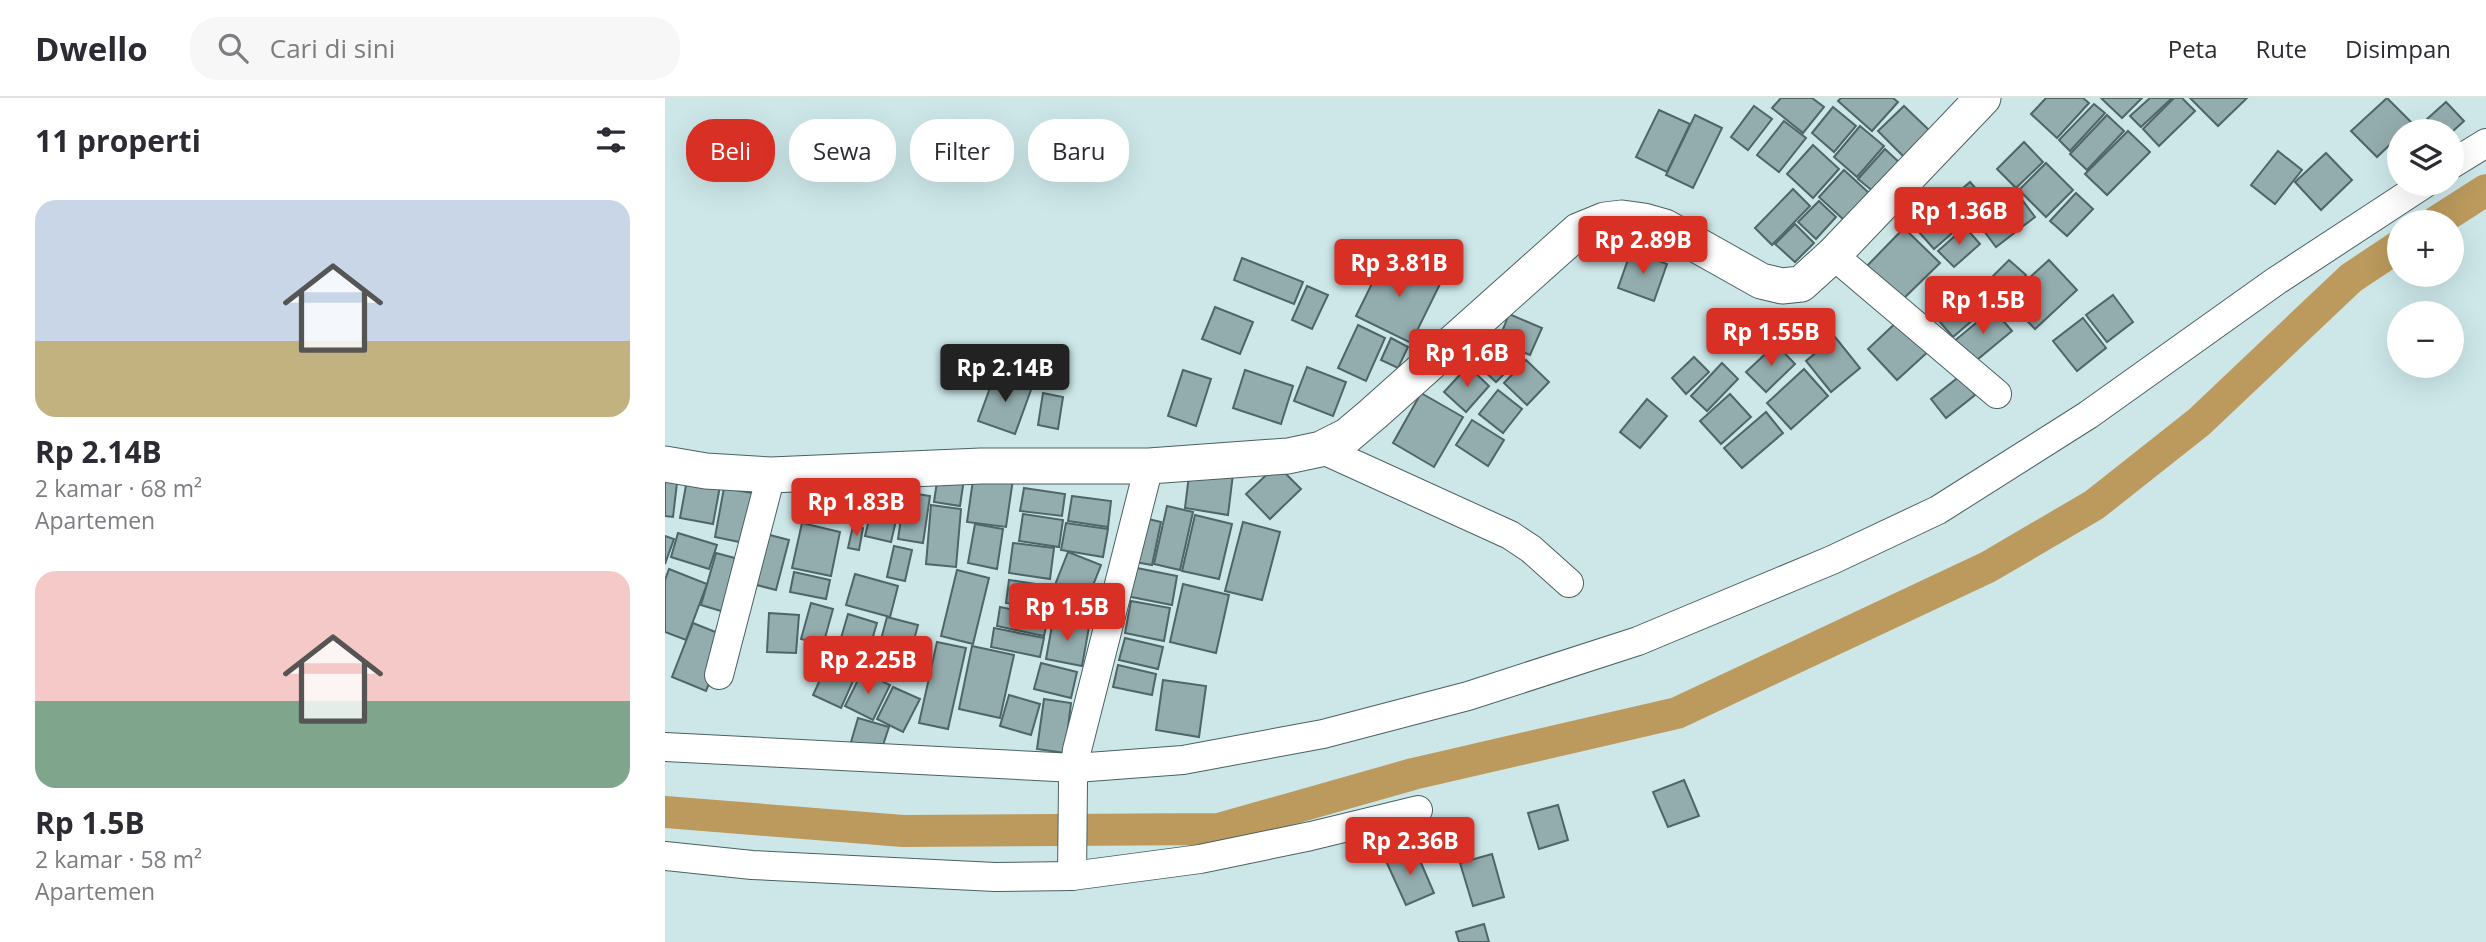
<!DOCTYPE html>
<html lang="id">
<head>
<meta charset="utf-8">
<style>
  :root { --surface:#fff; --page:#f7f7f7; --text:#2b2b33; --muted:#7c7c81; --line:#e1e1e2; --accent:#d93025 }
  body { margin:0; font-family:"Open Sans",sans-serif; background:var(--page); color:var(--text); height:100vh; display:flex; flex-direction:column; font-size:26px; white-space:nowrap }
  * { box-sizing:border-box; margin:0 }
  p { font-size:23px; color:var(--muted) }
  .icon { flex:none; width:38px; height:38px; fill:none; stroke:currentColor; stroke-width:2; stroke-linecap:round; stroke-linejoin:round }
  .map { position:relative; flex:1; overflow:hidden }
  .sheet { display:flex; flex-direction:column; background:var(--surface); width:665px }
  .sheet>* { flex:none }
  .guide { position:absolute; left:21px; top:21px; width:665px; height:63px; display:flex; gap:14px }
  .fabs { position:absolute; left:1722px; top:21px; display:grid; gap:14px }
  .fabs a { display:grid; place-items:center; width:77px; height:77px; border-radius:50%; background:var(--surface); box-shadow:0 7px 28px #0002; font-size:35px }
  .price { position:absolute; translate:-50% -60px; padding:0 16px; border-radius:7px; background:var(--accent); color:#fff; font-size:23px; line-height:46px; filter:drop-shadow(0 2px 4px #0008) }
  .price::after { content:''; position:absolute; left:50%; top:42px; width:21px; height:16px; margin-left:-10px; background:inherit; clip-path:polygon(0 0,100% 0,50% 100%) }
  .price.selected { background:#222; color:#fff }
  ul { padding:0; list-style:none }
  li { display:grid; align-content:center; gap:14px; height:371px; padding:0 35px }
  li span { display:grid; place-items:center; height:217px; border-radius:21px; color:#555 }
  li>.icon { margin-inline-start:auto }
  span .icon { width:126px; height:126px; fill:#fffc; stroke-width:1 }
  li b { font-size:30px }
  h2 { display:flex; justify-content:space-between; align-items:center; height:84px; padding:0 35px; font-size:30px }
  .chip { padding:0 24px; border-radius:28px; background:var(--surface); box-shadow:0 7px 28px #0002; font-size:24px; line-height:63px }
  .chip.selected { background:var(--accent); color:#fff }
  header { display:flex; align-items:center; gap:42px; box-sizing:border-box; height:98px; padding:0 35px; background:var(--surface); border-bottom:2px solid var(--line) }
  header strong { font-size:33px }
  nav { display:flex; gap:38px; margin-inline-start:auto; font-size:24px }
  .search { width:490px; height:63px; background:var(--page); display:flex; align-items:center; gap:18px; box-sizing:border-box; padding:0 24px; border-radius:28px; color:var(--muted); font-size:26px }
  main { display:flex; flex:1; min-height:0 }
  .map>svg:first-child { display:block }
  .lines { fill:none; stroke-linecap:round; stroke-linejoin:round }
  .canal { stroke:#bc9a5d; stroke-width:32 }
  .building { fill:#93acad; stroke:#4f6567; stroke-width:2 }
  .minor-casing { stroke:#4a6162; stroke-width:30 }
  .tertiary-casing { stroke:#4a6162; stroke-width:37 }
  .minor { stroke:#fff; stroke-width:28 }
  .tertiary { stroke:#fff; stroke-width:35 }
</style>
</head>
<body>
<header>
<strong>Dwello</strong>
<div class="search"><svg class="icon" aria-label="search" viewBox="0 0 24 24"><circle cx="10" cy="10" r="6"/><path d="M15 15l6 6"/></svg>Cari di sini</div>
<nav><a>Peta</a><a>Rute</a><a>Disimpan</a></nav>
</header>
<main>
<section class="sheet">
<h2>11 properti<svg class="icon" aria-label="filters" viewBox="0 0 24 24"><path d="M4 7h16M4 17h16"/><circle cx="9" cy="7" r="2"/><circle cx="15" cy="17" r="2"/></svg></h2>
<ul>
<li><span style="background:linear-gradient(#c9d6e8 65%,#c2b280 0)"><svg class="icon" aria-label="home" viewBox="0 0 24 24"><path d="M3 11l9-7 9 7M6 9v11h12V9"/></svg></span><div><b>Rp 2.14B</b><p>2 kamar · 68 m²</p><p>Apartemen</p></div></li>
<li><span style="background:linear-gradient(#f6c9c9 60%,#7fa58c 0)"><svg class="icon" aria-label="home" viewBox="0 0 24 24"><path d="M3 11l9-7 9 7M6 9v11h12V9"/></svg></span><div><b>Rp 1.5B</b><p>2 kamar · 58 m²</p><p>Apartemen</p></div></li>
</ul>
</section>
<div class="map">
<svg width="1821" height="844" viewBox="0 0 1821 844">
  <rect width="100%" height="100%" fill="#cde7e8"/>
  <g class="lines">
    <g class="canal">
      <path d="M1771,124L1821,92"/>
      <path d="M0,714L238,733L554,731L748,676L1012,615L1323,469L1429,407L1534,324L1686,180L1734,148"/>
    </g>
  </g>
  <g class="building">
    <path d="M1116,0H1147L1159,9L1138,35L1107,10Z"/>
    <path d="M1176,0H1228L1233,4L1207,33L1173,3Z"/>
    <path d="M1381,0H1418L1424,5L1392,40L1366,16Z"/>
    <path d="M1436,0H1477L1457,20Z"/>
    <path d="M1485,0H1507L1476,29L1465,18Z"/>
    <path d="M1509,0H1517L1530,13L1494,48L1478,31Z"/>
    <path d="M1525,0H1582L1553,28Z"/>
    <path d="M1722,0L1748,26L1740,33H1734V38L1712,59L1686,33Z"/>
    <path d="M1781,4L1799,23L1787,34L1774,33L1762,21Z"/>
    <path d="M1429,6L1440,15L1405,53L1394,42Z"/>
    <path d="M1089,8L1107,21L1083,52L1066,39Z"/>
    <path d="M1239,8L1265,33L1239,59L1213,33Z"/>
    <path d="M1168,9L1191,28L1169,54L1147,35Z"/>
    <path d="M994,12L1025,26L1002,74L971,59Z"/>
    <path d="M1030,17L1057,30L1028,90L1001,77Z"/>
    <path d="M1442,17L1459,33L1422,72L1405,56Z"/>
    <path d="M1119,23L1141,40L1114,74L1092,57Z"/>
    <path d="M1195,28L1219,48L1192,79L1169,59Z"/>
    <path d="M1463,33L1485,54L1442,97L1420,76Z"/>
    <path d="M1359,44L1378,64L1351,90L1332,71Z"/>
    <path d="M1148,47L1174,71L1148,100L1122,76Z"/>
    <path d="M1220,51L1237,67L1210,95L1193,81Z"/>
    <path d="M1613,53L1637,72L1610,106L1586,87Z"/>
    <path d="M1661,55L1687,82L1656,112L1630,84Z"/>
    <path d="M1381,65L1408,92L1381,119L1354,92Z"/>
    <path d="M1179,72L1204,95L1179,122L1154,99Z"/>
    <path d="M1305,84L1326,108L1302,128L1282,104Z"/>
    <path d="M1128,91L1145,108L1107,147L1090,130Z"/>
    <path d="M1352,95L1370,119L1331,149L1313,125Z"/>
    <path d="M1411,95L1428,111L1402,138L1385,123Z"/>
    <path d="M1154,103L1171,119L1151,141L1133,124Z"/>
    <path d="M1270,103L1293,130L1269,151L1245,124Z"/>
    <path d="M1130,126L1149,145L1130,164L1110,146Z"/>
    <path d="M1300,129L1315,146L1289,169L1273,153Z"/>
    <path d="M1239,130L1275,165L1233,206L1198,172Z"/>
    <path d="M966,153L1002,166L989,203L953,190Z"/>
    <path d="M721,157L776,184L746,245L691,218Z"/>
    <path d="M577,160L638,184L629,206L569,182Z"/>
    <path d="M1344,162L1361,177L1333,206L1316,190Z"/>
    <path d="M1384,162L1412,192L1370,231L1341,201Z"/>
    <path d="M642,188L663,197L647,231L627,222Z"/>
    <path d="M1308,192L1324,208L1288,239L1274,223Z"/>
    <path d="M1448,197L1468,224L1442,244L1421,217Z"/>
    <path d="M550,209L588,224L575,256L537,241Z"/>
    <path d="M1328,211L1347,233L1307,266L1288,244Z"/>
    <path d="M844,216L877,230L865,257L833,244Z"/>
    <path d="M1236,220L1266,251L1232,282L1203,251Z"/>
    <path d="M1418,220L1441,250L1412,273L1388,243Z"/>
    <path d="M693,227L720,240L701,283L673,270Z"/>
    <path d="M1170,239L1195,270L1166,294L1141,263Z"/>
    <path d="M726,240L743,249L733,270L716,262Z"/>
    <path d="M821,241L848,267L831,284L804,259Z"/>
    <path d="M1111,246L1130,266L1101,294L1081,274Z"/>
    <path d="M1029,259L1044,274L1021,296L1007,280Z"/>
    <path d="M861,262L884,284L862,307L839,285Z"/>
    <path d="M1057,265L1073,281L1042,313L1026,298Z"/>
    <path d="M803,268L824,288L801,314L779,294Z"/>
    <path d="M642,269L681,284L668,318L629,303Z"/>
    <path d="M1139,271L1163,298L1126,331L1102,305Z"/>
    <path d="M518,272L546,281L531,328L503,318Z"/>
    <path d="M580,272L628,288L616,326L568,310Z"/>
    <path d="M330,276L367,289L350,336L313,323Z"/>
    <path d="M1295,278L1310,297L1281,320L1266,301Z"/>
    <path d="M833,292L857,311L838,335L814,316Z"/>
    <path d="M378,295L398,299L393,331L373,327Z"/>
    <path d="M756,295L798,319L769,369L728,345Z"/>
    <path d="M1065,296L1086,319L1056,346L1035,323Z"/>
    <path d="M982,301L1002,318L975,350L955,334Z"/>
    <path d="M1101,314L1118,335L1077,370L1059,350Z"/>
    <path d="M807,322L839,342L823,368L791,347Z"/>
    <path d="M612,367L636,391L605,421L581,396Z"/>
    <path d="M525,369L568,376L563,417L520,410Z"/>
    <path d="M0,374L13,376L8,419L0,418Z"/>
    <path d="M309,375L348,381L341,429L302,424Z"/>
    <path d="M273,377L299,381L295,408L269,404Z"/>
    <path d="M22,382L55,388L48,426L15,420Z"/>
    <path d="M59,390L93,396L84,446L50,439Z"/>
    <path d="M359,390L400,396L397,418L355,413Z"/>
    <path d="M192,394L206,397L200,423L186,420Z"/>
    <path d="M240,394L265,398L258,445L233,441Z"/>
    <path d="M210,398L235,405L226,444L200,438Z"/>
    <path d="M407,398L446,403L443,429L403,423Z"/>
    <path d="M266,407L296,411L291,469L261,466Z"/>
    <path d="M502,408L528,414L515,472L489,466Z"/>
    <path d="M358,416L398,422L394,449L354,443Z"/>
    <path d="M530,417L567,426L554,481L517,473Z"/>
    <path d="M479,420L496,424L487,467L470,464Z"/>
    <path d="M578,424L615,434L597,502L560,493Z"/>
    <path d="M137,425L175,434L166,478L127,470Z"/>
    <path d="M401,425L443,431L438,459L396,452Z"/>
    <path d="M310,426L338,431L332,471L303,465Z"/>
    <path d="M188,428L198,430L194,452L183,450Z"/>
    <path d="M13,435L52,447L44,471L6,459Z"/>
    <path d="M97,435L124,442L111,492L84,485Z"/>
    <path d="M0,438L9,441L0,466Z"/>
    <path d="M348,445L389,450L385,481L344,475Z"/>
    <path d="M229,448L247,452L240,483L222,479Z"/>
    <path d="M403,454L436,467L423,500L390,487Z"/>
    <path d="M51,455L81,463L66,516L36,507Z"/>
    <path d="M467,469L512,478L507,507L461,498Z"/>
    <path d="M4,471L42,486L21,542L0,534V482Z"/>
    <path d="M292,472L324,480L308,546L276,538Z"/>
    <path d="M129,474L165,482L161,501L125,494Z"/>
    <path d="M190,476L233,488L225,519L181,507Z"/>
    <path d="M344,482L385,488L381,511L341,505Z"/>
    <path d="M518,486L564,497L551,555L505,544Z"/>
    <path d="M393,495L429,502L424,528L388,521Z"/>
    <path d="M466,503L505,510L499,543L460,535Z"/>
    <path d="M146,505L168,511L158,547L136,541Z"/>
    <path d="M335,509L383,519L379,538L332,528Z"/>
    <path d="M104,515L134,517L131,555L102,554Z"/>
    <path d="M183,516L212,525L200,565L171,557Z"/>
    <path d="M222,519L253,527L238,583L207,575Z"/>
    <path d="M388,522L424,529L417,568L381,561Z"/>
    <path d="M28,525L63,539L41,593L7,579Z"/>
    <path d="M329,530L379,540L375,559L326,549Z"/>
    <path d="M460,540L498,549L493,571L454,562Z"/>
    <path d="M272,544L301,550L283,631L254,625Z"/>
    <path d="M307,548L349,557L335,620L294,611Z"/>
    <path d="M165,560L193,572L176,610L148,597Z"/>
    <path d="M376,565L412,574L406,600L369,591Z"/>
    <path d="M453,567L491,576L487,597L448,589Z"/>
    <path d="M197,574L225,587L208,622L180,608Z"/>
    <path d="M498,582L541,588L534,639L491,632Z"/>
    <path d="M228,589L255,601L238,634L212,621Z"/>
    <path d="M344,597L375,606L366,637L335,628Z"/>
    <path d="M379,601L406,605L400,655L372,651Z"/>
    <path d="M193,620L224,629L216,653L186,644Z"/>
    <path d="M1019,682L1034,718L1003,729L988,694Z"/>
    <path d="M893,707L903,742L874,751L863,715Z"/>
    <path d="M750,751L769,795L741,807L721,763Z"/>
    <path d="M827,756L839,799L808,808L795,765Z"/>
    <path d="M819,826L824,844H794L791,834Z"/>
  </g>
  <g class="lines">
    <defs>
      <g id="minor">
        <path d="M1787,66L1821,45"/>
        <path d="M1168,157L1332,296"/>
        <path d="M656,351L845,437L866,451L904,485"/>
        <path d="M54,577L106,377"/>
        <path d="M0,649L410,670L518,662L658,636L803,598L973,543L1167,462L1273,412L1423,317L1611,183L1759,86"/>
        <path d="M0,758L87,767L330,779L407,778L408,684L412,652L484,368"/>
        <path d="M407,778L535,761L646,738L753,712"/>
      </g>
      <path id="tertiary" d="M0,366L41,373L106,377L316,368H484L623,358L656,351L682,338L708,316L913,133L940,122L957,120L979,123L1000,129L1096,183L1117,188L1136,186L1168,157L1318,0"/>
    </defs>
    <use href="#minor" class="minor-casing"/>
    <use href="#tertiary" class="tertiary-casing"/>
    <use href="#minor" class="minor"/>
    <use href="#tertiary" class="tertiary"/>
  </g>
</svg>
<div class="fabs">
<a><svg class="icon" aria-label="layers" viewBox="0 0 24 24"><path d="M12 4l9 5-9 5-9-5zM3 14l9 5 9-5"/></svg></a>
<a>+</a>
<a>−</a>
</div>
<b class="price" style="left:1294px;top:149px">Rp 1.36B</b>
<b class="price" style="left:978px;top:178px">Rp 2.89B</b>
<b class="price" style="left:734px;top:201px">Rp 3.81B</b>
<b class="price" style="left:1318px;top:238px">Rp 1.5B</b>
<b class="price" style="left:1106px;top:270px">Rp 1.55B</b>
<b class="price" style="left:802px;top:291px">Rp 1.6B</b>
<b class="price selected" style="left:340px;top:306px">Rp 2.14B</b>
<b class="price" style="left:191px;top:440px">Rp 1.83B</b>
<b class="price" style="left:402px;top:545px">Rp 1.5B</b>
<b class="price" style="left:203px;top:598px">Rp 2.25B</b>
<b class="price" style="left:745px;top:779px">Rp 2.36B</b>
<div class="guide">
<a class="chip selected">Beli</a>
<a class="chip">Sewa</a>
<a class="chip">Filter</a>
<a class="chip">Baru</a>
</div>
</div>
</main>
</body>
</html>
